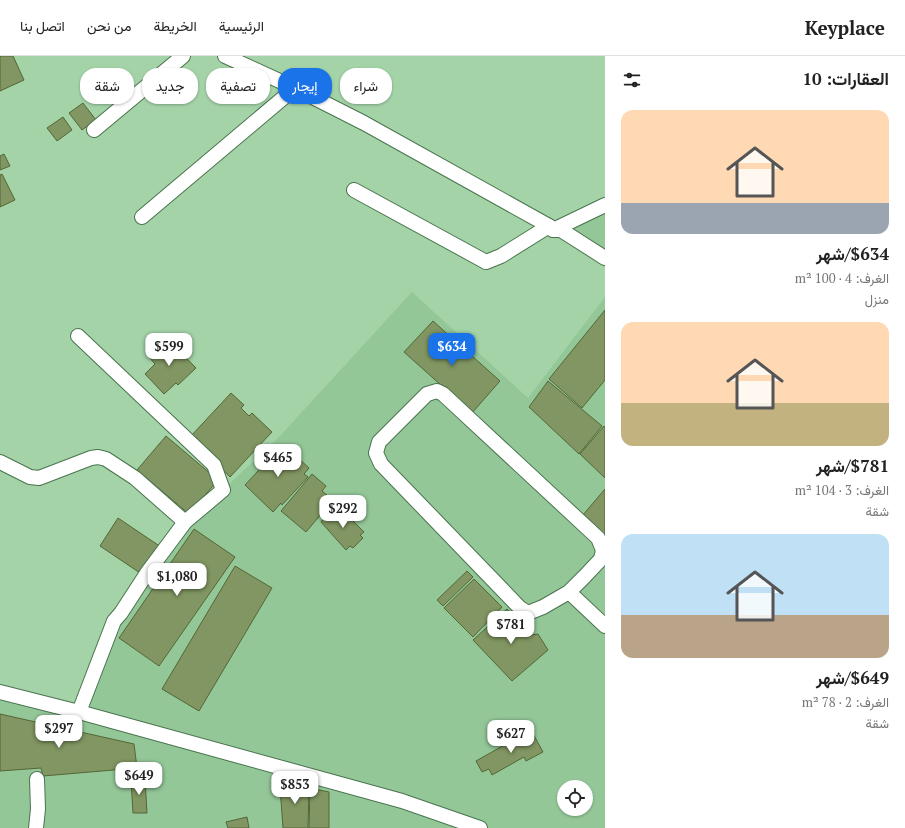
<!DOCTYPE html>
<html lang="ar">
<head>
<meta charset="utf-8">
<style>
  :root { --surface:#fff; --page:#f6f6f6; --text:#222; --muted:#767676; --line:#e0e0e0; --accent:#1a73e8 }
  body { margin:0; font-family:"PT Serif",Vazirmatn,serif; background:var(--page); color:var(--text); direction:rtl; height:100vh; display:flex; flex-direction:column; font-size:15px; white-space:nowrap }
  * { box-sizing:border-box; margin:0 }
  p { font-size:13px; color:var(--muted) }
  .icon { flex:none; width:22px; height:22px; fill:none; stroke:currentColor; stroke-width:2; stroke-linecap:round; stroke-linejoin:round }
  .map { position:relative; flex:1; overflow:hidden; direction:ltr }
  .panel { display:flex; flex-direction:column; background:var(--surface); width:300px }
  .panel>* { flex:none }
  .banner { position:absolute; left:12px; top:12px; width:380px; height:36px; direction:rtl; display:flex; gap:8px }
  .controls { position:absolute; left:557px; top:724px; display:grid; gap:8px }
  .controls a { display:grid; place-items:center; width:36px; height:36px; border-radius:50%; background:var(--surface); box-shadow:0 1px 3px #0004; font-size:20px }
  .price { position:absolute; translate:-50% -34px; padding:0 9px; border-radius:8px; background:#fff; color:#222; font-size:13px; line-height:26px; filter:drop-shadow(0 1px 2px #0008) }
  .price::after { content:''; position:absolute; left:50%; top:24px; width:12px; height:9px; margin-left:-6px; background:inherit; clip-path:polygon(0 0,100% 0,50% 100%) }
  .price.active { background:var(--accent); color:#fff }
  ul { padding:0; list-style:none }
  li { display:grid; align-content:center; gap:8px; height:212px; padding:0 16px }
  li span { display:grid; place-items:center; height:124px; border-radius:12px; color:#555 }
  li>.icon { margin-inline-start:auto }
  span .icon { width:72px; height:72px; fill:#fffc; stroke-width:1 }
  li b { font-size:17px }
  h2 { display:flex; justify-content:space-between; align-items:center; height:48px; padding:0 16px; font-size:17px }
  .chip { padding:0 14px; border-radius:16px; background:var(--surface); box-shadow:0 1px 3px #0004; font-size:14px; line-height:36px }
  .chip.active { background:var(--accent); color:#fff }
  header { display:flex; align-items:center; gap:24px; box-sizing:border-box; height:56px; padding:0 20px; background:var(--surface); border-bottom:1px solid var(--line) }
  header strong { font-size:19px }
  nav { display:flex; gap:22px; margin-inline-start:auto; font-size:14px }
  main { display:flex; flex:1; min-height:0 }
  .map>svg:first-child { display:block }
  .built { fill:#93c798; fill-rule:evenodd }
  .building { fill:#819662; stroke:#536735 }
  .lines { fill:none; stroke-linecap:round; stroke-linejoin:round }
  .minor-casing { stroke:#49744d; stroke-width:16 }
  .minor { stroke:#fff; stroke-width:14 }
</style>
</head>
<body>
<header>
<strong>Keyplace</strong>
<nav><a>الرئيسية</a><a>الخريطة</a><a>من نحن</a><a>اتصل بنا</a></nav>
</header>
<main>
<section class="panel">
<h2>العقارات: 10<svg class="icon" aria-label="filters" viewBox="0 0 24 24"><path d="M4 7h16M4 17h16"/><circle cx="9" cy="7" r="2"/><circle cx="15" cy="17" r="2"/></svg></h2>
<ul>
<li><span style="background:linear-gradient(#ffd9b3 75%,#9aa5b1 0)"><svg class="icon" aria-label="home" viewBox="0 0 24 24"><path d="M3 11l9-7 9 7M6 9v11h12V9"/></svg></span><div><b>$634/شهر</b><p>الغرف: 4 · 100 m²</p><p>منزل</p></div></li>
<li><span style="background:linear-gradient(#ffd9b3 65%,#c2b280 0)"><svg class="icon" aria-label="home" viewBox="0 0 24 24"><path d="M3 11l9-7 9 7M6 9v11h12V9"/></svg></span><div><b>$781/شهر</b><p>الغرف: 3 · 104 m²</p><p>شقة</p></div></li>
<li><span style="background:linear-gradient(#bfe0f5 65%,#b9a48a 0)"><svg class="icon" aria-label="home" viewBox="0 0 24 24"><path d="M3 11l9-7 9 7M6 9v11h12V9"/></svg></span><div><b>$649/شهر</b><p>الغرف: 2 · 78 m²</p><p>شقة</p></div></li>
</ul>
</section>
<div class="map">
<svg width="605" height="772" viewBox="0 0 605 772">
  <rect width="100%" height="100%" fill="#a4d3a8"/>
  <g class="built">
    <path d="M605,149V202L561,174Z"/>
    <path d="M412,236L528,342L605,241V772H0V636L79,655L92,621L147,517L223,434L280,380ZM564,731H586V753H564Z"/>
  </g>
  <g class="building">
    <path d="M0,0H13L24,24L0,35Z"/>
    <path d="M83,47L96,64L82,74L69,57Z"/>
    <path d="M63,61L72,74L57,85L47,72Z"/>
    <path d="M4,98L10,110L0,114V100Z"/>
    <path d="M2,118L15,144L0,151V119Z"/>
    <path d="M605,254V324L582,352L549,323Z"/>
    <path d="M433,265L500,325L472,357L404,296Z"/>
    <path d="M168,283L196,312L178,329L176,327L164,338L145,318L155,308L149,301Z"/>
    <path d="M548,325L602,370L579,398L529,351Z"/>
    <path d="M231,337L244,349L241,352L249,360L252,357L272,376L230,421L191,380Z"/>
    <path d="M604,370L605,371V422L580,398Z"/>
    <path d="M166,380L218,424L189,458L137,414Z"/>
    <path d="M283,388L309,412L304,418L308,421L282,449L281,447L273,456L245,429Z"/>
    <path d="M312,418L326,430L322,435L333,444L306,476L281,455Z"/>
    <path d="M605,433V480L583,459Z"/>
    <path d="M341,453L364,476L360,479L363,482L353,492L350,490L346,494L321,466L328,457L333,461Z"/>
    <path d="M118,462L161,491L143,519L100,490Z"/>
    <path d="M194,473L235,501L159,610L119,582Z"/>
    <path d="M235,510L272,532L199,655L162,633Z"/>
    <path d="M467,515L473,521L443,550L437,544Z"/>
    <path d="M474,523L502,551L473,581L444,552Z"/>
    <path d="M507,553L531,579L538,578L548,594L512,625L473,584Z"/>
    <path d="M0,658L134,688L137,712L43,720L41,712L0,715Z"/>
    <path d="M531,674L543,696L526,705L524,701L492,719L489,713L482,716L476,705Z"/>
    <path d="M283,722L309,731L308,772H283L280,731Z"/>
    <path d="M145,723L147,757H133L131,724Z"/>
    <path d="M310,732L329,736V772H309Z"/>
    <path d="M247,761L249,772H228L226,766Z"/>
  </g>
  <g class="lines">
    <defs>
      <g id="minor">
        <path d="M225,0L295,32L364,67L549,170L553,174H561L605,202"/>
        <path d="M94,74L183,0"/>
        <path d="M354,134L486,206L501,200L549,170"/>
        <path d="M142,161L295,32"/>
        <path d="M553,174L605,149"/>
        <path d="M78,280L214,409L223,434L185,466L147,517L121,557L114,565L79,656"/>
        <path d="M437,335L443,338L598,482L603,494L601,503L585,520L569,536L543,551L528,557L520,552L381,408L376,397L379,386L427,338Z"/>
        <path d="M0,406L30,421L39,422L91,402L98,401L106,403L135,422L185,466"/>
        <path d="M569,536L605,570"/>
        <path d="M0,636L79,656L402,745L480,772"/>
        <path d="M36,772L38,753L37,723"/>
      </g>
    </defs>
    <use href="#minor" class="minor-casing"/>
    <use href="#minor" class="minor"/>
  </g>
</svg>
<div class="controls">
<a><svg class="icon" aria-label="locate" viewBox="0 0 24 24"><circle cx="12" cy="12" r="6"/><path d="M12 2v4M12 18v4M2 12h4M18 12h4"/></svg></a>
</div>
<b class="price" style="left:169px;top:311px">$599</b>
<b class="price active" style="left:452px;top:311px">$634</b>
<b class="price" style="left:278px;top:422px">$465</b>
<b class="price" style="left:343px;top:473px">$292</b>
<b class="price" style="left:177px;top:541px">$1,080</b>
<b class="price" style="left:511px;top:589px">$781</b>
<b class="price" style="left:59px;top:693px">$297</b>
<b class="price" style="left:511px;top:698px">$627</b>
<b class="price" style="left:139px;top:740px">$649</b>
<b class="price" style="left:295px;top:749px">$853</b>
<div class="banner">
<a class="chip">شراء</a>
<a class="chip active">إيجار</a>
<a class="chip">تصفية</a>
<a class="chip">جديد</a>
<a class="chip">شقة</a>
</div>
</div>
</main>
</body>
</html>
